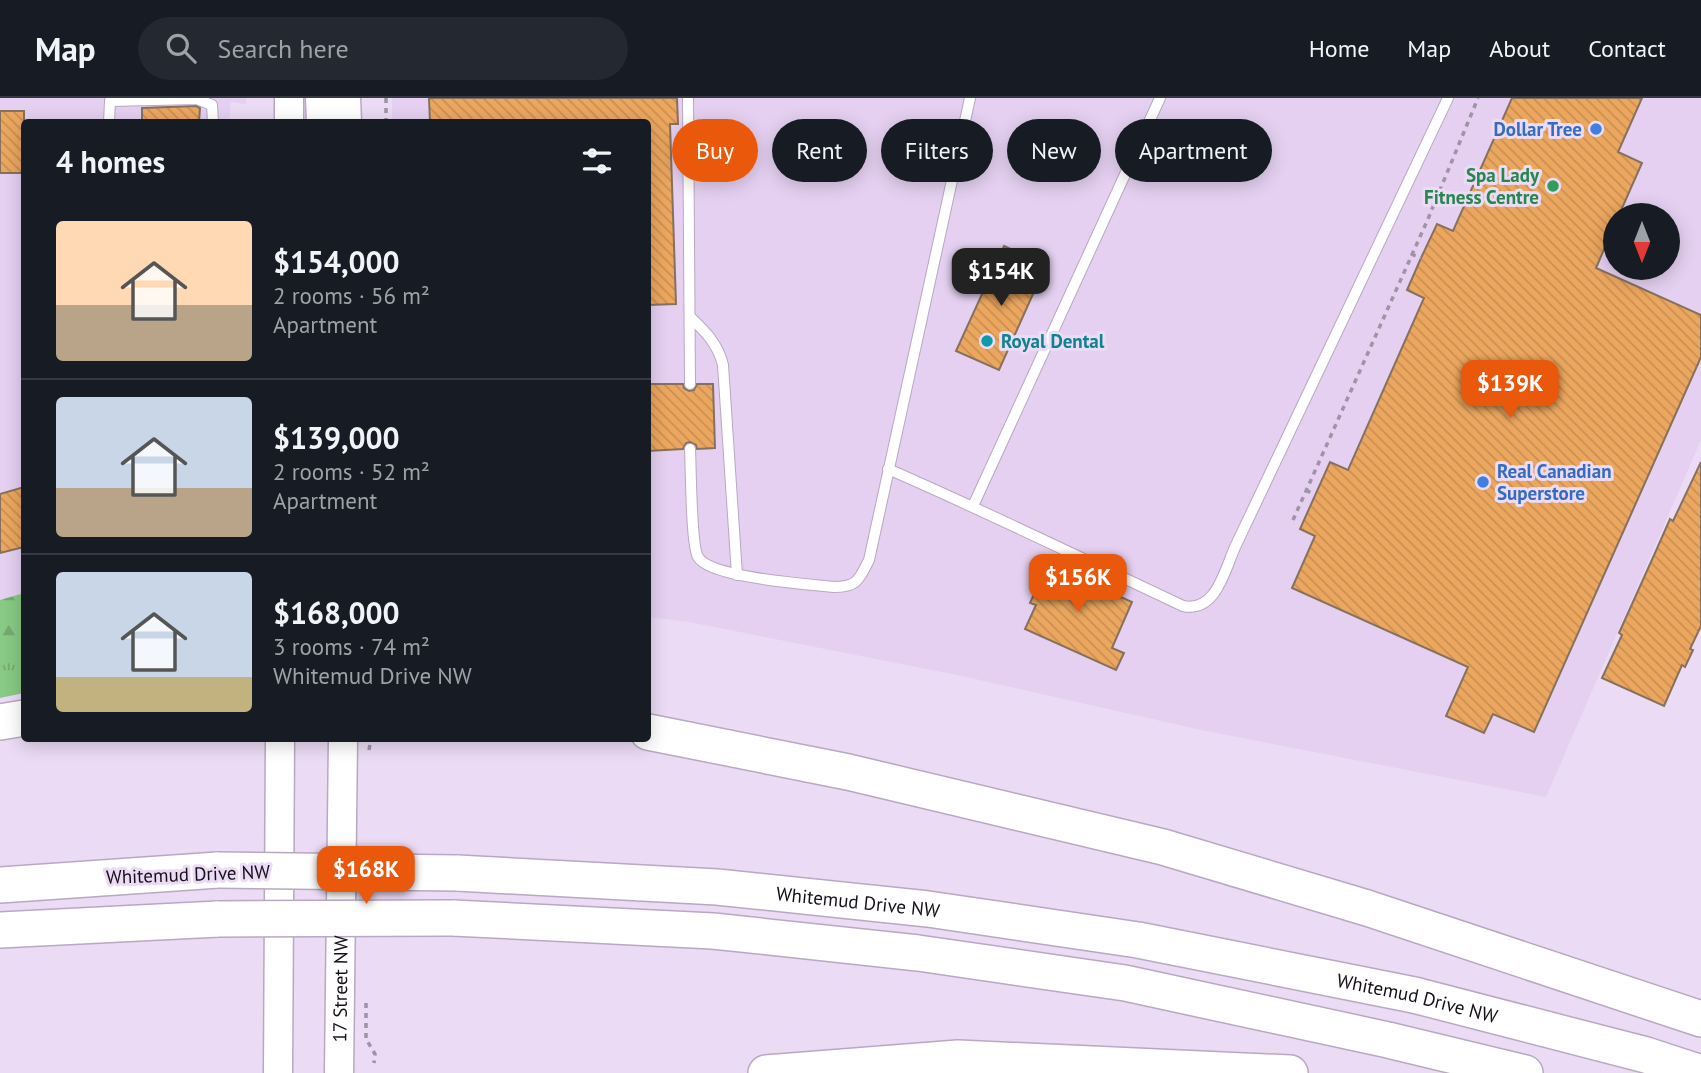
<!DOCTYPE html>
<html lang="en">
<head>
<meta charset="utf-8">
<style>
  :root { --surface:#171b24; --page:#242831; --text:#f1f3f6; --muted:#9ea1a6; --line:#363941; --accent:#ea580c }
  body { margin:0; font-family:"PT Sans",sans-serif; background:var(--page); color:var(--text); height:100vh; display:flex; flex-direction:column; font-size:26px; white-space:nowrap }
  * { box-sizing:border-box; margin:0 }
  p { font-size:23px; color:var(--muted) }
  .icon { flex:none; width:38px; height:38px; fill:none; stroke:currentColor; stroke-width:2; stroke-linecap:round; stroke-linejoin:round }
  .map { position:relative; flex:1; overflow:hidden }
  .panel { position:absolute; left:21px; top:21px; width:630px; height:623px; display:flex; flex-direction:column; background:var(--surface); border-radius:7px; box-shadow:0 4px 18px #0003 }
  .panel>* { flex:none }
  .banner { position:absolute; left:672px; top:21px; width:665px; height:63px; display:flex; gap:14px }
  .needle { width:46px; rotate:180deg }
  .tools { position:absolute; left:1603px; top:105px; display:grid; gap:14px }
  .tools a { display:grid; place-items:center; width:77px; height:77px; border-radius:50%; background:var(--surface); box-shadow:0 4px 18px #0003; font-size:35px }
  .price { position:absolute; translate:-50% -60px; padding:0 16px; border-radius:14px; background:var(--accent); color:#fff; font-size:23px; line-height:46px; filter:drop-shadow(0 2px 4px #0008) }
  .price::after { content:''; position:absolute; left:50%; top:42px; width:21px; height:16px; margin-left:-10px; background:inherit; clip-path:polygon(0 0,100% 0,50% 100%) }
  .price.on { background:#222; color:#fff }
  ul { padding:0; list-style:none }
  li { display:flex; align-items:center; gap:21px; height:175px; padding:0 35px }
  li+li { border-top:2px solid var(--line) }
  li span { display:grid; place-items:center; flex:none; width:196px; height:140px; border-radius:7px; color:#555 }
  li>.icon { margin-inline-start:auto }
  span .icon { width:84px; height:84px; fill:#fffc; stroke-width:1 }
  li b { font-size:30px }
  h2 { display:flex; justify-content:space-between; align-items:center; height:84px; padding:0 35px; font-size:30px }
  .pill { padding:0 24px; border-radius:32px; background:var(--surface); box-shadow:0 4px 18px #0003; font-size:24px; line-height:63px }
  .pill.on { background:var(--accent); color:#fff }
  header { display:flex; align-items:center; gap:42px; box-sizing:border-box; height:98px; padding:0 35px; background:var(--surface); border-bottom:2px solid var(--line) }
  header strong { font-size:33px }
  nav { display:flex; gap:38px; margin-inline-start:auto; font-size:24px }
  .search { width:490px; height:63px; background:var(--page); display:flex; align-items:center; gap:18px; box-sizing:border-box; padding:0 24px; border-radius:38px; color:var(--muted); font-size:26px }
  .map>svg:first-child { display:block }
  .built { fill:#e5d0f1; fill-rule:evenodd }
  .grass { fill:url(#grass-tufts) }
  .forest { fill:url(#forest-firs) }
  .building { fill:url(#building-back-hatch); stroke:#86715e; stroke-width:2 }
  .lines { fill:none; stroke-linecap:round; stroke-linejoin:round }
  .service-casing { stroke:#b8a8c1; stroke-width:12 }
  .secondary-casing { stroke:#b8a8c1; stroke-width:31 }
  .motorway-casing { stroke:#b8a8c1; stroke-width:38 }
  .path { stroke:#9f93a6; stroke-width:3.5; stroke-dasharray:5 5; stroke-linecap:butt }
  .service { stroke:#fff; stroke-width:10 }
  .secondary { stroke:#fff; stroke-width:28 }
  .motorway { stroke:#fff; stroke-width:35 }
  .motorway-bridge-casing { stroke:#b8a8c1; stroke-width:38; stroke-linecap:butt }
  .motorway-bridge { stroke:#fff; stroke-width:35 }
  .shop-dot { fill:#3f7fe0; stroke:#ebdbf5; stroke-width:2.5 }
  .leisure-dot { fill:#2e9e5b; stroke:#ebdbf5; stroke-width:2.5 }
  .culture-dot { fill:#0f9aa8; stroke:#ebdbf5; stroke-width:2.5 }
  .labels { text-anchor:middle; stroke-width:6; stroke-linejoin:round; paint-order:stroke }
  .shop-label { font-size:19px; font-weight:bold; fill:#366cbe; stroke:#ebdbf5; text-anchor:end }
  .leisure-label { font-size:19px; font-weight:bold; fill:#27864d; stroke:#ebdbf5; text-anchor:end }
  .culture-label { font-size:19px; font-weight:bold; fill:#0d838f; stroke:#ebdbf5; text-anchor:start }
  .street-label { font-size:19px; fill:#150f18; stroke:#ebdbf5 }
</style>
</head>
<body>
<header>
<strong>Map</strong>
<div class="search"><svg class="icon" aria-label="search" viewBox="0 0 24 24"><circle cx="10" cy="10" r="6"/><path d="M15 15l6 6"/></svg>Search here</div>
<nav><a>Home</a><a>Map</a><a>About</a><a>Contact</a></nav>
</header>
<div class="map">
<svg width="1701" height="975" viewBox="0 0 1701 975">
  <defs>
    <pattern id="grass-tufts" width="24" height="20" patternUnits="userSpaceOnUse" patternTransform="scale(1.75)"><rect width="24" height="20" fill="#88c985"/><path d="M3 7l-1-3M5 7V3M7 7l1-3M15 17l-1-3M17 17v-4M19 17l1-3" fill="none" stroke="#74ab72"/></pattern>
    <pattern id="forest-firs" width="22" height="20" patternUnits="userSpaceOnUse" patternTransform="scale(1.75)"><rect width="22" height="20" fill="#88c985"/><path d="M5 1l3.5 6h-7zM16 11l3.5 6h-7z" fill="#74ab72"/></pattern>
    <pattern id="building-back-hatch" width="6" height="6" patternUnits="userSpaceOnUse" patternTransform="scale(1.75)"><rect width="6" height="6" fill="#eca75f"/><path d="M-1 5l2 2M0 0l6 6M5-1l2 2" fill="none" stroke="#ca8f52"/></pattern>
  </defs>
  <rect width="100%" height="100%" fill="#ebdbf5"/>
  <g class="built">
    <path d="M0,0H246V6L231,4L229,24H24V495L0,502Z"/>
    <path d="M392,0H1701V342L1546,699L1201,632L962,578L689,524L648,519V24H392ZM1615,117H1668V170H1615Z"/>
  </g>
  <path class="grass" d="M24,546V595L0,600V552Z"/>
  <path class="forest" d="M24,495V547L0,553V502Z"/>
  <g class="building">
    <path d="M429,0H677L678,26H670L676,206L648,207V24H430Z"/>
    <path d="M1512,0H1642L1618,54L1642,65L1619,117H1615V126L1596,170L1701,217V259L1534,634L1493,616L1484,635L1446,618L1468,569L1292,490L1315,438L1300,431L1330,364L1348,372L1424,200L1407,192L1421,160L1437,126L1453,133Z"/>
    <path d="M196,8L200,10L199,24H142V10Z"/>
    <rect x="0" y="13" width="24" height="62"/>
    <path d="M1004,148L1046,167L999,272L956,253Z"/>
    <path d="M648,286H683L684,290L689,293L694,292L697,286H713L715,350L697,351L696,347L690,344L686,345L683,351L648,353Z"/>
    <path d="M1701,364V528L1690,551L1693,552L1685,569L1682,567L1664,608L1602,580L1622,537L1619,535L1655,455L1670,421L1673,423Z"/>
    <path d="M24,389V449L0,455V396Z"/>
    <path d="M1050,461L1086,477L1083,482L1132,504L1112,550L1124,555L1116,572L1025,531L1036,507L1030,505Z"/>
  </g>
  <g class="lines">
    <defs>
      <g id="service">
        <path d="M688,0L690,286"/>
        <path d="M109,24L110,3L197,1L212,7L213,24"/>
        <path d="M690,219C705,233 718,246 723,267L737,477"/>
        <path d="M690,351C691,369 691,448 698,459C710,480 808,486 834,489C858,489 859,481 869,462L970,0"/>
        <path d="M888,371C987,414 1085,462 1183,508C1217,515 1225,470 1236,447L1448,0"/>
        <path d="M973,408L1160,0"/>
      </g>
      <g id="secondary">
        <path d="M320,0L321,24"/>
        <path d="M346,0L347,24"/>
        <path d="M289,24V0"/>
        <path d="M278,975L280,640"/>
        <path id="s1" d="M339,975L343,640"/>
      </g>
      <g id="motorway">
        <path d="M0,624L24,620"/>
        <path d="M648,634L848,674L1163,749L1367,810L1701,921"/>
        <path id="s2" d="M457,775L717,789L928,811L1138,842L1414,897L1646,957L1701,975"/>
        <path d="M0,787L218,772"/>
        <path d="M453,820L713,833L918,855L1125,885L1388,942L1525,975"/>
        <path d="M0,832L218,821"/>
        <path d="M766,975L958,960L1290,975"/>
      </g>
    </defs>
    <use href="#service" class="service-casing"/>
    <use href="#secondary" class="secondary-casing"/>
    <use href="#motorway" class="motorway-casing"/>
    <g class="path">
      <path d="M386,0V24"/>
      <path d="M1411,156L1421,160"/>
      <path d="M1306,392L1315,397"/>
      <path d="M1293,422L1428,121L1478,0"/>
      <path d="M369,652L371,640"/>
      <path d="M366,905V941L375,956L374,965"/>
    </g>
    <use href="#service" class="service"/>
    <use href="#secondary" class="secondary"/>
    <use href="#motorway" class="motorway"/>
    <defs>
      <g id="motorway-bridge">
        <path d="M218,772L457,775"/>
        <path d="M218,821L453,820"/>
      </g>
    </defs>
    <use href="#motorway-bridge" class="motorway-bridge-casing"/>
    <use href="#motorway-bridge" class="motorway-bridge"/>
  </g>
  <g class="shop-dot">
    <circle cx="1596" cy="31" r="7"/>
    <circle cx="1483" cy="384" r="7"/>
  </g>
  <circle class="leisure-dot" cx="1553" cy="88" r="7"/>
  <circle class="culture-dot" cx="987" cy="243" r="7"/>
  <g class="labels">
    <g class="shop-label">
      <text x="1582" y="38">Dollar Tree</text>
      <text x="1497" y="380" text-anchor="start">Real Canadian<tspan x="1497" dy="22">Superstore</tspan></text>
    </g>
    <g class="leisure-label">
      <text x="1539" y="84">Spa Lady<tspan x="1539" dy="22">Fitness Centre</tspan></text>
    </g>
    <g class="culture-label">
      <text x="1001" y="250">Royal Dental</text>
    </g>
    <g class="street-label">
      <text transform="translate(188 776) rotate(-2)" y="7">Whitemud Drive NW</text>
      <text dy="7" stroke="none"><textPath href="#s2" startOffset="402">Whitemud Drive NW</textPath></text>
      <text dy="7" stroke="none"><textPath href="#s1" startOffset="84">17 Street NW</textPath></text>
      <text dy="7" stroke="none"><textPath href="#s2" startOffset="970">Whitemud Drive NW</textPath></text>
    </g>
  </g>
</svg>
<div class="tools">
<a><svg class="needle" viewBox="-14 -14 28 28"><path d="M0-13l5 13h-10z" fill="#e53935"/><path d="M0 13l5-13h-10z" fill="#9ea1a6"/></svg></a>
</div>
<b class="price on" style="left:1001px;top:210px">$154K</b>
<b class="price" style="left:1510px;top:322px">$139K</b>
<b class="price" style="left:1078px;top:516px">$156K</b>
<b class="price" style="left:366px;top:808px">$168K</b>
<div class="banner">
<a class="pill on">Buy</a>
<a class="pill">Rent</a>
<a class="pill">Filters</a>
<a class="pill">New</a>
<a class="pill">Apartment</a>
</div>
<section class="panel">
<h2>4 homes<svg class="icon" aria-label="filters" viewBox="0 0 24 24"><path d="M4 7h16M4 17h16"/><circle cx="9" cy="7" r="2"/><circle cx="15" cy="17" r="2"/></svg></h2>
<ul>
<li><span style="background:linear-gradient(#ffd9b3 60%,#b9a48a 0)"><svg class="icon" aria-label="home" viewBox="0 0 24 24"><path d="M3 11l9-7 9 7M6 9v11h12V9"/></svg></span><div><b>$154,000</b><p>2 rooms · 56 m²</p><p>Apartment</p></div></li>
<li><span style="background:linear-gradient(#c9d6e8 65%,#b9a48a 0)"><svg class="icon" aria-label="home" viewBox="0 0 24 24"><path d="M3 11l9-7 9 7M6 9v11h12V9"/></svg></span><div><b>$139,000</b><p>2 rooms · 52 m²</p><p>Apartment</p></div></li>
<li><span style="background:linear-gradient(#c9d6e8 75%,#c2b280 0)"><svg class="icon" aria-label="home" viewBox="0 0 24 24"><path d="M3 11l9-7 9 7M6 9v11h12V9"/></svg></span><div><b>$168,000</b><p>3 rooms · 74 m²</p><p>Whitemud Drive NW</p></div></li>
</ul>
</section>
</div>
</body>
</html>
